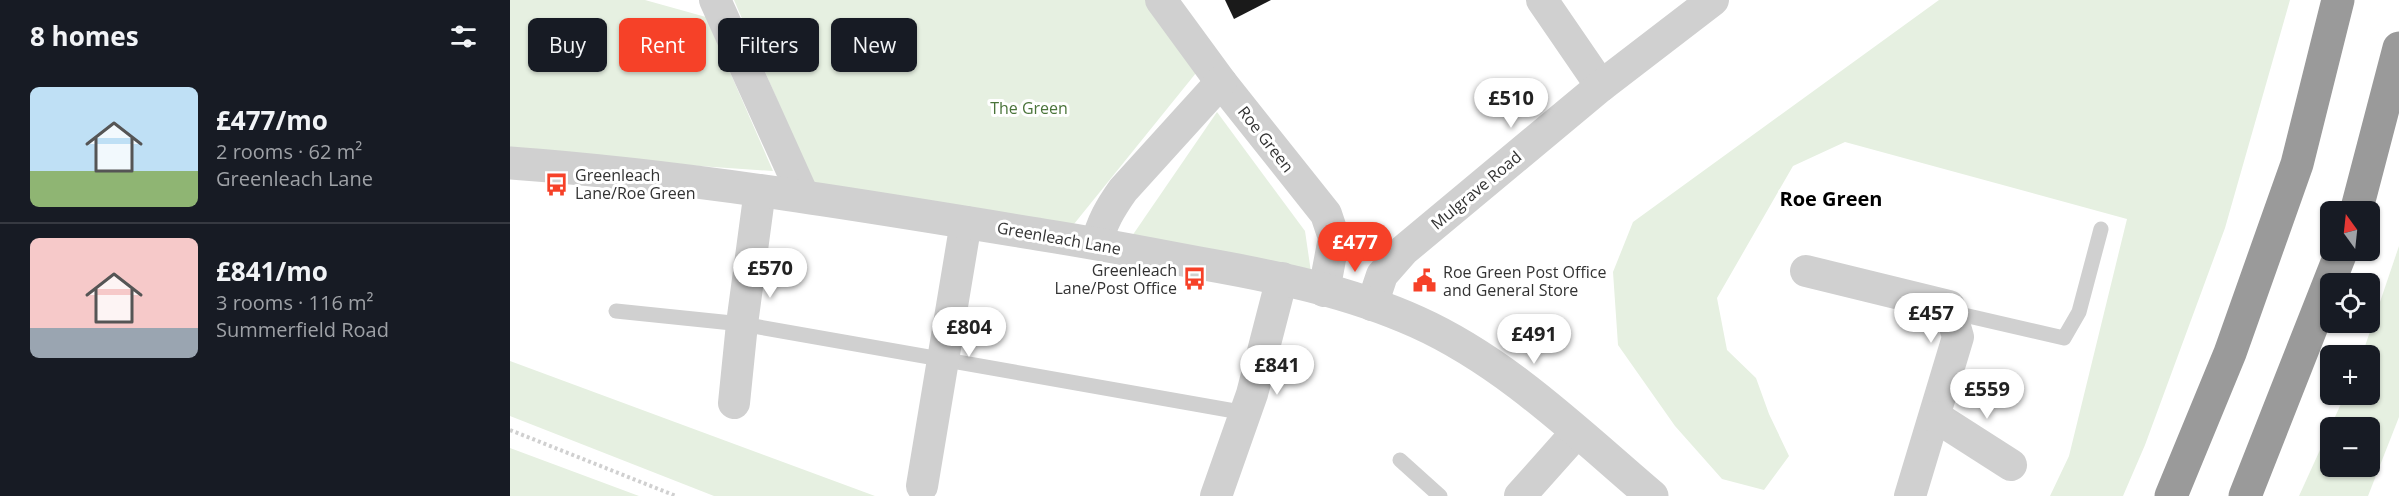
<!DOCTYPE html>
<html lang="en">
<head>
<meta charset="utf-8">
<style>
  :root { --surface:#171b24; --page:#242831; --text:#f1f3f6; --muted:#9ea1a6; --line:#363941; --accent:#f64128 }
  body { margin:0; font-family:"Open Sans",sans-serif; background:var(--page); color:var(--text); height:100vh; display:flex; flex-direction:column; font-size:22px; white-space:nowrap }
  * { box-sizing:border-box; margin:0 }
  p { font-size:20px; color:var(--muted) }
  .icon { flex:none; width:33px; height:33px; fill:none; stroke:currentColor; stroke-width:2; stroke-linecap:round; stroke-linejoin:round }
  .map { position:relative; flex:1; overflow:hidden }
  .side { display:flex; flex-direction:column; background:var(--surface); width:510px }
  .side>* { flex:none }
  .banner { position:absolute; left:18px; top:18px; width:570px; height:54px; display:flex; gap:12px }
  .needle { width:39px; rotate:345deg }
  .buttons { position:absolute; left:1810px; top:201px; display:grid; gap:12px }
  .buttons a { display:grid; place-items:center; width:60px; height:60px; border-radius:9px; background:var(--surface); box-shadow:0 2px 4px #0004; font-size:30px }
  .price { position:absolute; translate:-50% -51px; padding:0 14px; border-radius:21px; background:#fff; color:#222; font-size:20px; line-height:39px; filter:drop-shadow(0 2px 3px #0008) }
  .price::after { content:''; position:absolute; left:50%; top:36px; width:18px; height:14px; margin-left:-9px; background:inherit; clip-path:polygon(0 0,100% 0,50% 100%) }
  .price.selected { background:var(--accent); color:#fff }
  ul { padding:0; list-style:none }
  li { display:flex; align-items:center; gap:18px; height:150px; padding:0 30px }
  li+li { border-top:2px solid var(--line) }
  li span { display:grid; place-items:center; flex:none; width:168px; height:120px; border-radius:9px; color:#555 }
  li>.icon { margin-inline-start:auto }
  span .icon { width:72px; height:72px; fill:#fffc; stroke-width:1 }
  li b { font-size:26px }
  h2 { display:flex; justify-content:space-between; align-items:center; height:72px; padding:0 30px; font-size:26px }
  .chip { padding:0 21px; border-radius:9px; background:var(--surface); box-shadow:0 2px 4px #0004; font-size:21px; line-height:54px }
  .chip.selected { background:var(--accent); color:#fff }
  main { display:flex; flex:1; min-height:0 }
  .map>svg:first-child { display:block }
  .green { fill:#e6f0e1; fill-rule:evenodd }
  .building { fill:#1a1a1a }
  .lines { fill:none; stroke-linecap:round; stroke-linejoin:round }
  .path { stroke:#d0d0d0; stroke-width:4; stroke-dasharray:3 3; stroke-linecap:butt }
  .service { stroke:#d0d0d0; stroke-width:15 }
  .minor { stroke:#d0d0d0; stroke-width:32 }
  .tertiary { stroke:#d0d0d0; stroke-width:33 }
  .motorway { stroke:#9a9a9a; stroke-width:33 }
  .labels { text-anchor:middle; stroke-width:6; stroke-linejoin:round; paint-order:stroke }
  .park-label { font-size:16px; fill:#4a743a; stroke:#fff }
  .street-label { font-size:16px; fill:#333; stroke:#fff }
  .poi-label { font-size:16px; fill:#333; stroke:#fff; text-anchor:start }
  .quarter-label { font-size:20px; font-weight:bold; fill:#000; stroke:#fff }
</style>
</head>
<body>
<main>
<section class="side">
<h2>8 homes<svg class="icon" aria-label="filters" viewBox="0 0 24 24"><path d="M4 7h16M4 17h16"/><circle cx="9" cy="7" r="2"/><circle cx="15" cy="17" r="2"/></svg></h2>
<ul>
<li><span style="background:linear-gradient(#bfe0f5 70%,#8fb573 0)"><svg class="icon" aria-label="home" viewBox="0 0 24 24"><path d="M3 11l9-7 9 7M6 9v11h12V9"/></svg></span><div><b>£477/mo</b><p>2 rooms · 62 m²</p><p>Greenleach Lane</p></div></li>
<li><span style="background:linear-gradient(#f6c9c9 75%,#9aa5b1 0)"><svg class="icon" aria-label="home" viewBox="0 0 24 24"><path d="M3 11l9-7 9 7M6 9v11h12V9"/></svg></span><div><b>£841/mo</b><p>3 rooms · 116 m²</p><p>Summerfield Road</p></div></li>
</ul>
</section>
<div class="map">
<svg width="1889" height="496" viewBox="0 0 1889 496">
  <rect width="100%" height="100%" fill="#fff"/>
  <g class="green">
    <path d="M0,0H135L196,17L263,171L0,153Z"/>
    <path d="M224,0H636L686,73L564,224L304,185Z"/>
    <path d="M1429,0H1780L1715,228L1635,445L1613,496H1540L1559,456L1617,219L1335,142L1283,166L1207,298L1217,350L1246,378L1259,414L1279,456L1254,490L1212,479L1165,426L1108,345L1103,272L1123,222Z"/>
    <path d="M707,112L795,231L801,272L622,236Z"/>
    <path d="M1889,246V417L1858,496H1789L1835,395L1860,394V356L1852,355ZM1821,428H1860V466H1821Z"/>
    <path d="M0,361L365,496H204L0,416Z"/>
    <path d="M0,448L129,496H0Z"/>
  </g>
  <path class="building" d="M715,0H761L724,19Z"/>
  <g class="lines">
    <path class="path" d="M0,430L166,496"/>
    <g class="service">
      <path d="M106,311L232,324L736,413"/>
      <path d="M1441,312L1554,338L1569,312L1591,229"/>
      <path d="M890,460L930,496"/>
    </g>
    <g class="minor">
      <path d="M205,0L293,195"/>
      <path d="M651,0L711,82L816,214L824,238L814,291"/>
      <path d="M1032,0L1091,86"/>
      <path d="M587,244C591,223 601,207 613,190L711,82"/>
      <path d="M1296,271L1439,306L1448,337L1400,496"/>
      <path d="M862,305L872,275L894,250L1091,86L1203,0"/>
      <path d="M224,403L232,324L250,190"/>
      <path d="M1426,417L1501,465"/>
      <path d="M412,486L456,222"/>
      <path d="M706,496L742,394L772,278"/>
      <path d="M1010,496L1067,432"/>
    </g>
    <path class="tertiary" d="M0,163C179,176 356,206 533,235C585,243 637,253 689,263C763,276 838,291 907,322C996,362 1069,434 1142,496"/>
    <g class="motorway">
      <path d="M1846,212L1889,48"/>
      <path d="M1661,496L1720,353L1787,164L1828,0"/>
      <path d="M1735,496L1832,250"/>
    </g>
  </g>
  <defs>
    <symbol id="bus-bare" viewBox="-9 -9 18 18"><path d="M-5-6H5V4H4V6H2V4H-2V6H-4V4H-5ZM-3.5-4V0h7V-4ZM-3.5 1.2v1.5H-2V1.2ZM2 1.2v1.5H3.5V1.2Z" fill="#f64128" stroke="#fff" stroke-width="2.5" paint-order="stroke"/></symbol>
    <symbol id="civic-bare" viewBox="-9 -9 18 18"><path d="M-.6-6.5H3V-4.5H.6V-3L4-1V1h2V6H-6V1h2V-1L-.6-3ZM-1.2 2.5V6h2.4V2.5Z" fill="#f64128" stroke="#fff" stroke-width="2.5" paint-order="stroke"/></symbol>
  </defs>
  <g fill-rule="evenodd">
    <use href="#bus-bare" x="30" y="168" width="33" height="33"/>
    <use href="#bus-bare" x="668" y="262" width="33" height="33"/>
    <use href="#civic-bare" x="898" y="264" width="33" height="33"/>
  </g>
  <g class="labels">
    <g class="park-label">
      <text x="519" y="114">The Green</text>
    </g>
    <g class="street-label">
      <text transform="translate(756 139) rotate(52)" y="6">Roe Green</text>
      <text transform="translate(966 190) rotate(-40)" y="6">Mulgrave Road</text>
      <text transform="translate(549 238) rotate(10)" y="6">Greenleach Lane</text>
    </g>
    <g class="poi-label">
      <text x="65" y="181">Greenleach<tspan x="65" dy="18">Lane/Roe Green</tspan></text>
      <text x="667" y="276" text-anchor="end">Greenleach<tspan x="667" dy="18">Lane/Post Office</tspan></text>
      <text x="933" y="278">Roe Green Post Office<tspan x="933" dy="18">and General Store</tspan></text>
    </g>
    <g class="quarter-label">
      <text x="1321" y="206">Roe Green</text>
    </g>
  </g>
</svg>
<div class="buttons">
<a><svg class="needle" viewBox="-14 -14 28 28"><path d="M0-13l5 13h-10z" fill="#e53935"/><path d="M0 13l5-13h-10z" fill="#9ea1a6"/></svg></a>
<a><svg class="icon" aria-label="locate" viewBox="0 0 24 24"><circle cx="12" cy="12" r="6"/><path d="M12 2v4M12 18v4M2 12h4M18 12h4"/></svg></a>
<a>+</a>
<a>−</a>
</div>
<b class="price" style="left:1001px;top:129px">£510</b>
<b class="price selected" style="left:845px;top:273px">£477</b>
<b class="price" style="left:260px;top:299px">£570</b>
<b class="price" style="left:1421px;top:344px">£457</b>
<b class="price" style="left:459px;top:358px">£804</b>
<b class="price" style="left:1024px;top:365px">£491</b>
<b class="price" style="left:767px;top:396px">£841</b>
<b class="price" style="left:1477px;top:420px">£559</b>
<div class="banner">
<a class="chip">Buy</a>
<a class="chip selected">Rent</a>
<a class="chip">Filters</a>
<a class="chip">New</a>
</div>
</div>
</main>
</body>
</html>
